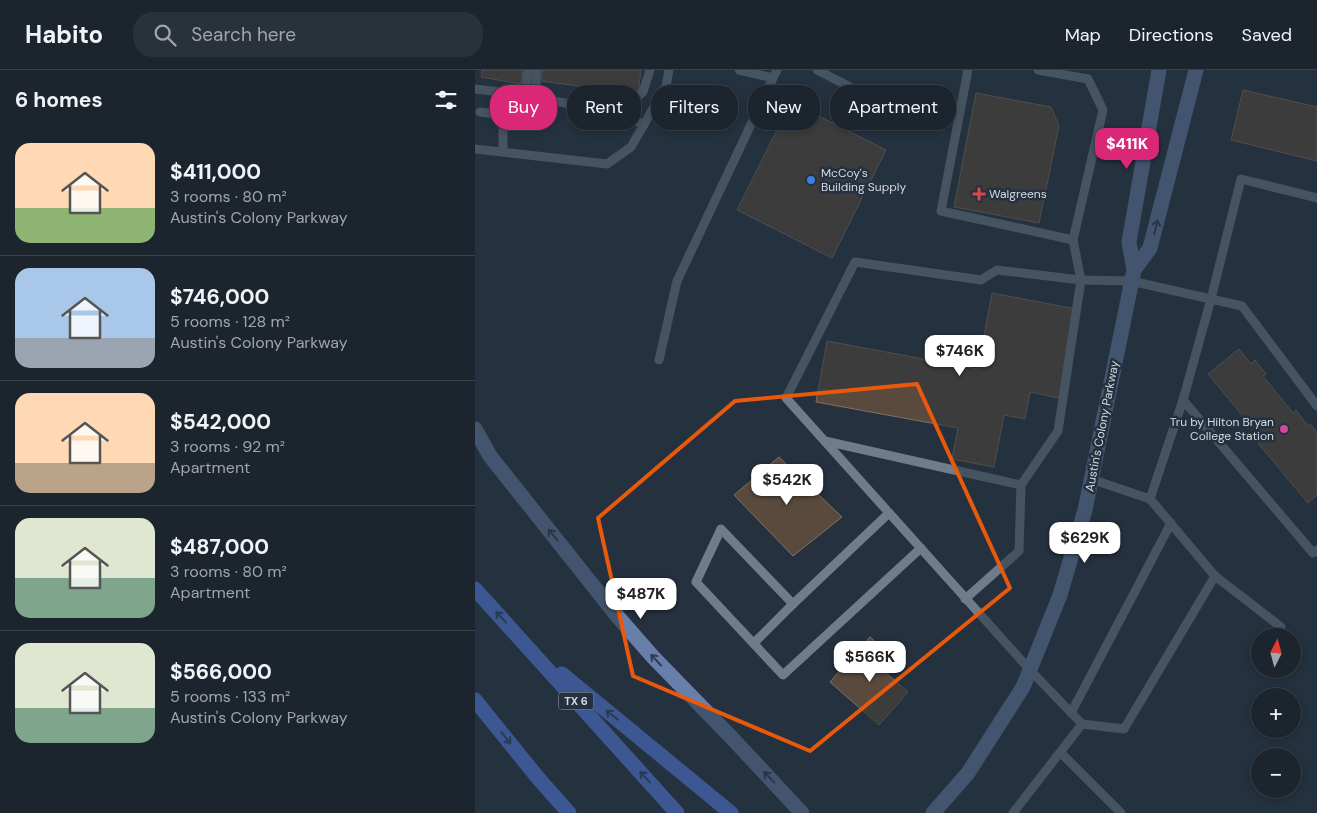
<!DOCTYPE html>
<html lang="en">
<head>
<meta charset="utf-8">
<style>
  :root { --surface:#1c252e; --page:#29313a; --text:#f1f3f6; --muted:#a0a5aa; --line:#3a424a; --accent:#db2777 }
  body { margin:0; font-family:"DM Sans",sans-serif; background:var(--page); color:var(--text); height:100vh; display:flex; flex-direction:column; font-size:19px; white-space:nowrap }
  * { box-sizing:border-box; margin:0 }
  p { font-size:16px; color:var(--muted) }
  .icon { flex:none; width:28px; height:28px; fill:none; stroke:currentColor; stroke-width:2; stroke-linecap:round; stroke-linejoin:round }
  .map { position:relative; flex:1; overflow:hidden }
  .side { display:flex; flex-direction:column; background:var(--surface); width:475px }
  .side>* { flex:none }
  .guide { position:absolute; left:15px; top:15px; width:475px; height:45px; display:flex; gap:10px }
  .needle { width:32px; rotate:6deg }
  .controls { position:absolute; left:776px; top:558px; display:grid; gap:10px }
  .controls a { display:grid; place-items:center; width:50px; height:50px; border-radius:50%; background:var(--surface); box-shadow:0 2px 8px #0003,0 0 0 1px var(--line); font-size:25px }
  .price { position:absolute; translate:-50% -42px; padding:0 11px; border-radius:10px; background:#fff; color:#222; font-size:16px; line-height:32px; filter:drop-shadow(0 1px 2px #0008) }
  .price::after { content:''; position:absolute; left:50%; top:30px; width:15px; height:11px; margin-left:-8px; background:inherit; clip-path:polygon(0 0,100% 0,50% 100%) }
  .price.on { background:var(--accent); color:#fff }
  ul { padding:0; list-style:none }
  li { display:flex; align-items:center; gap:15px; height:125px; padding:0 15px }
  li+li { border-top:1px solid var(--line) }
  li span { display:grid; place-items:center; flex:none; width:140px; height:100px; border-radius:15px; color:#555 }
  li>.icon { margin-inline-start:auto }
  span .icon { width:60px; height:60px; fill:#fffc; stroke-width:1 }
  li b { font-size:21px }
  h2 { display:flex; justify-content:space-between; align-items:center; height:60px; padding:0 15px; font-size:21px }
  .tag { padding:0 18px; border-radius:20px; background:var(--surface); box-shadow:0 2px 8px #0003,0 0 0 1px var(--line); font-size:18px; line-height:45px }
  .tag.on { background:var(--accent); color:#fff }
  header { display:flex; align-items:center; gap:30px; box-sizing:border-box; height:70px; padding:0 25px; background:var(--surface); border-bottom:1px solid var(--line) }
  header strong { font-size:24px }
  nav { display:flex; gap:28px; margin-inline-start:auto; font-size:18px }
  .search { width:350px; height:45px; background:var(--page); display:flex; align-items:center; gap:12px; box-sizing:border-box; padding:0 18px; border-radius:20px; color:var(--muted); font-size:19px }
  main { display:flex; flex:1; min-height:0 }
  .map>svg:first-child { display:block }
  .building { fill:#594a3d; stroke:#817163 }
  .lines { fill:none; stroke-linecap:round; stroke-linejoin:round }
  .lane { stroke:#6f7c8c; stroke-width:9 }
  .secondary { stroke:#687fac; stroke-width:15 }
  .highway { stroke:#5986f5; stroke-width:15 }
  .oneway { stroke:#2f3d4e }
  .oneway2 { stroke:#32466c }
  .marked { fill:none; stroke:#e8590c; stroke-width:4; stroke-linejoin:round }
  .shop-dot { fill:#3f7fe0; stroke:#25313e; stroke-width:2 }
  .health-dot { fill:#e0444e; stroke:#25313e; stroke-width:2 }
  .hotel-dot { fill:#d1479c; stroke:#25313e; stroke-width:2 }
  .labels { text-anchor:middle; stroke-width:5; stroke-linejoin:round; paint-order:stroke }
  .shield { fill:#25313e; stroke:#9fa7b2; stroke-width:1 }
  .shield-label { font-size:11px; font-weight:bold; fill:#d3dae3 }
  .poi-label { font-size:12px; fill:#d3dae3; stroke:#25313e; text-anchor:start }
  .street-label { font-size:12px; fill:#d3dae3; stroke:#25313e }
</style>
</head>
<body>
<header>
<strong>Habito</strong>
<div class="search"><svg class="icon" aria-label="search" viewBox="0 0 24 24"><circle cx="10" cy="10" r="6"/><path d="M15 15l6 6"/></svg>Search here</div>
<nav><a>Map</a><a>Directions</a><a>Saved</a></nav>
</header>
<main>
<section class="side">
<h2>6 homes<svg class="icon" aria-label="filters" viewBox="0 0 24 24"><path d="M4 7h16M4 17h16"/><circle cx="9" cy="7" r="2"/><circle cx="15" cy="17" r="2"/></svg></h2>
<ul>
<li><span style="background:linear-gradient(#ffd9b3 65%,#8fb573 0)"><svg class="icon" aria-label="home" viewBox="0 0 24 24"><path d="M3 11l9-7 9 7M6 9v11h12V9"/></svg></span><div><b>$411,000</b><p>3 rooms · 80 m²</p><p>Austin's Colony Parkway</p></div></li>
<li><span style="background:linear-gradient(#a9c7e8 70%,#9aa5b1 0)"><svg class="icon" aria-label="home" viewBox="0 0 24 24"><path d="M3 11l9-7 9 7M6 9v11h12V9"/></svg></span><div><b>$746,000</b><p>5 rooms · 128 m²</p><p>Austin's Colony Parkway</p></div></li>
<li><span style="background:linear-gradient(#ffd9b3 70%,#b9a48a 0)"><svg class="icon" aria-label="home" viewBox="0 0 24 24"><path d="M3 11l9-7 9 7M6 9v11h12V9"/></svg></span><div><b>$542,000</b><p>3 rooms · 92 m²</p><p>Apartment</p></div></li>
<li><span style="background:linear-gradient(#dfe7d0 60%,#7fa58c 0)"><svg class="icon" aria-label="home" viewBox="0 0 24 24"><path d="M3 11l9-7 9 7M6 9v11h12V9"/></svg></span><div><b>$487,000</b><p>3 rooms · 80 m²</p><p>Apartment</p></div></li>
<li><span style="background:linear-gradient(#dfe7d0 65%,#7fa58c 0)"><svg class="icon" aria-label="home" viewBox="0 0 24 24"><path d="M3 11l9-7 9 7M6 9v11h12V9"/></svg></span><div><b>$566,000</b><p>5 rooms · 133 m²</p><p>Austin's Colony Parkway</p></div></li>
</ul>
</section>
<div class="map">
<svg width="842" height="743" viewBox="0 0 842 743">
  <rect width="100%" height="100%" fill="#25313e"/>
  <g class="building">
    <path d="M7,0H48L46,14L6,7Z"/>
    <path d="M68,0H166L163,24L66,11Z"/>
    <path d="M768,20L842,37V91L756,70Z"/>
    <path d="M501,23L576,37L584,56L564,153L479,137Z"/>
    <path d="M316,32L411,80L357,188L262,140Z"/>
    <path d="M517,223L601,239L584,328L555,322L550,349L529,345L519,397L477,389L483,358L341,332L352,271L503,299Z"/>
    <path d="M764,279L776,294L780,290L791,304L788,306L818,343L821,340L833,356L835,354L842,362V425L833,433L782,372L786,368L733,304Z"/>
    <path d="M304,387L367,447L318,486L259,425Z"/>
    <path d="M395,567L413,583L402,595L433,622L404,655L355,612Z"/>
  </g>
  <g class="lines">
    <g class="lane">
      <path d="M62,0L61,11L62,28L145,43L169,55"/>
      <path d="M264,0L298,8L302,0"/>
      <path d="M342,0L412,36"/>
      <path d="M563,0L613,9L628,40L598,170"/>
      <path d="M0,19L50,25L53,0"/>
      <path d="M5,42L28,45"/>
      <path d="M145,43L168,22L175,0"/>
      <path d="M0,79L132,94L156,77L191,16L194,0"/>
      <path d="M28,82V45L30,23"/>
      <path d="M184,290L202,211L298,8"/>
      <path d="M708,330L838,483L842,480"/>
      <path d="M350,371L546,415"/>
      <path d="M675,429L708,330L736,229L767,236L842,336"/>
      <path d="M414,443L318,534L246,459L221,512L308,605L446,478"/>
      <path d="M740,506L806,557"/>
      <path d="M490,529L544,481L546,415L583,361L606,210L598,170L466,141L493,0"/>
      <path d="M279,573L318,534"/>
      <path d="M596,643L696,453"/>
      <path d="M607,654L649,659L740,506L675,429L616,409"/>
      <path d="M586,683L646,743"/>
      <path d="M538,743L607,654L555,600L311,328L380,192L506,210L522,200L606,210L656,211L736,229L766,109L842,128"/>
    </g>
    <g class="secondary">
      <path d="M659,200L675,178L721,0"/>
      <path d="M0,359L15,386L143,547L178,587L256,667L327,743"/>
      <path d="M458,743L493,703L548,617L585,525L610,440L659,200L654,172L684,0"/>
    </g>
    <g class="highway">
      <path d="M0,519L202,743"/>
      <path d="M87,604L256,743"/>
      <path d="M0,630L63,708L94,743"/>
    </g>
  </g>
  <defs><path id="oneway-shaft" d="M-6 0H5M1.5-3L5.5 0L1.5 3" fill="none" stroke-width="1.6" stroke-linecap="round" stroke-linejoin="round" transform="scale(1.25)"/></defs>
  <g class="oneway">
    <use href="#oneway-shaft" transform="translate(681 157) rotate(-76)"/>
    <use href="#oneway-shaft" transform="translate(78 465) rotate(-129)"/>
    <use href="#oneway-shaft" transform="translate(181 590) rotate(-133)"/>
    <use href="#oneway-shaft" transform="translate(294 707) rotate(-133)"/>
  </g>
  <g class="oneway2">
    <use href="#oneway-shaft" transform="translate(26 547) rotate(-132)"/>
    <use href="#oneway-shaft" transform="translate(137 645) rotate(-141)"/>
    <use href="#oneway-shaft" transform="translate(31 668) rotate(51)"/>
    <use href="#oneway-shaft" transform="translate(170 707) rotate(-132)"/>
  </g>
  <path d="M0 0H842V743H0ZM442,314L535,518L335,681L158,606L123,448L260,331Z" fill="#25313e" fill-opacity=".55" fill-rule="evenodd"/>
  <path class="marked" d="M442,314L535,518L335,681L158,606L123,448L260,331Z"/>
  <circle class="shop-dot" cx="336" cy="110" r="5"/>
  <path class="health-dot" d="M501.5 116.5h5v5h5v5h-5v5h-5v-5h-5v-5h5z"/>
  <circle class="hotel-dot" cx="809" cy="359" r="5"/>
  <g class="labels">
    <rect class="shield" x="83.5" y="622.5" width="35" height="17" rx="4"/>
    <g class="shield-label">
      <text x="101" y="635">TX 6</text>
    </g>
    <g class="poi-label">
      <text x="346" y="107">McCoy's<tspan x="346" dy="14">Building Supply</tspan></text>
      <text x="514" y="128">Walgreens</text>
      <text x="799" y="356" text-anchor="end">Tru by Hilton Bryan<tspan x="799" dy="14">College Station</tspan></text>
    </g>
    <g class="street-label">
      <text transform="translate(627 356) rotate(-79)" y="4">Austin's Colony Parkway</text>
    </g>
  </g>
</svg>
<div class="controls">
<a><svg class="needle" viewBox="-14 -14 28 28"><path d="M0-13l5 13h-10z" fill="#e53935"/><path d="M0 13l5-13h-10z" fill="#a0a5aa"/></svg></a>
<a>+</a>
<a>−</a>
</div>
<b class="price on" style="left:652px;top:100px">$411K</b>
<b class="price" style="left:485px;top:307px">$746K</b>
<b class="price" style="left:312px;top:436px">$542K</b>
<b class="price" style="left:610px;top:494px">$629K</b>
<b class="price" style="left:166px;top:550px">$487K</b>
<b class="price" style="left:395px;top:613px">$566K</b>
<div class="guide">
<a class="tag on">Buy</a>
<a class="tag">Rent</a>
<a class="tag">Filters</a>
<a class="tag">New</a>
<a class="tag">Apartment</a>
</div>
</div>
</main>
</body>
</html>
